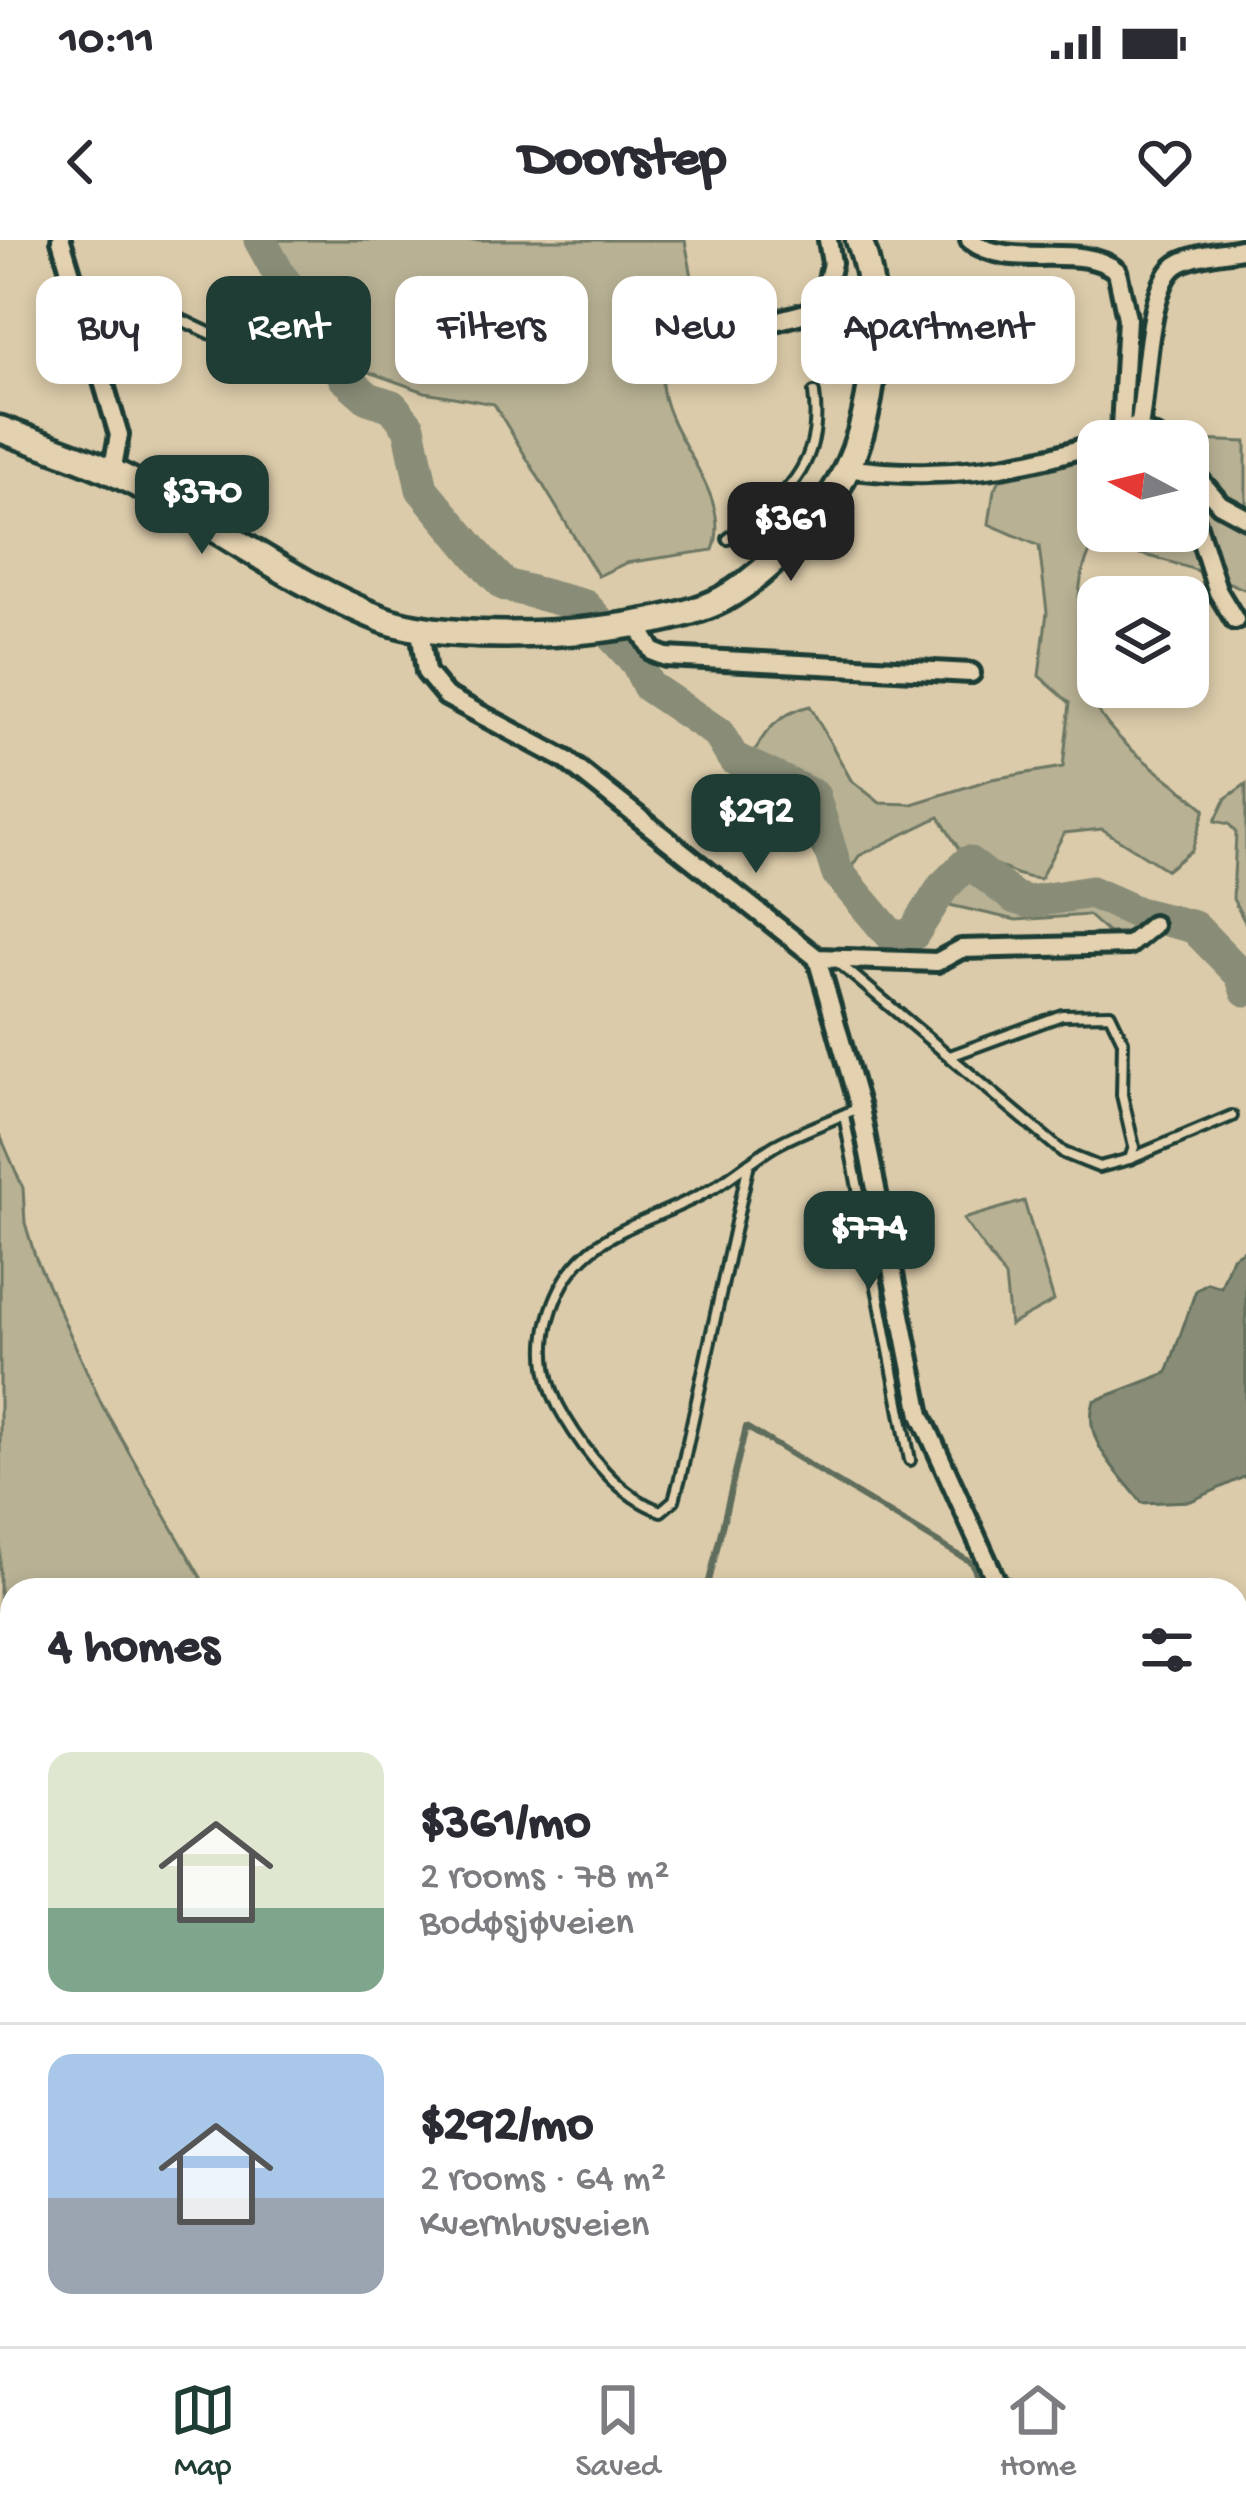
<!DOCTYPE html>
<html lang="en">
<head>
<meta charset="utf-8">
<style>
  :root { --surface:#fff; --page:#f2f2f3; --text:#2b2b33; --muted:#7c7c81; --line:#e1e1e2; --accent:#1f3d34 }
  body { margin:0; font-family:"Gochi Hand",sans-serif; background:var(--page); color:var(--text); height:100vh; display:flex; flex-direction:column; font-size:45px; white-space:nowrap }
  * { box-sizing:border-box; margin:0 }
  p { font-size:39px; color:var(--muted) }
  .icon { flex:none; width:66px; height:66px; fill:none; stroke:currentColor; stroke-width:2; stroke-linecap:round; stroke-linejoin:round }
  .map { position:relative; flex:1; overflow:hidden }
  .panel { position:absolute; left:0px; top:1338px; width:1248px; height:768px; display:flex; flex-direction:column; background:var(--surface); border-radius:36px 36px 0 0; box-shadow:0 6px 18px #0003 }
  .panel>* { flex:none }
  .banner { position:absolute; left:36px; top:36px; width:1176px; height:108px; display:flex; gap:24px }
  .needle { width:78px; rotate:277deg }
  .fabs { position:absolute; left:1077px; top:180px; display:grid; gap:24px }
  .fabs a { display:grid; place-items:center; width:132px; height:132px; border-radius:24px; background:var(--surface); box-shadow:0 6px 18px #0003; font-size:60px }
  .price { position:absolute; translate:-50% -102px; padding:0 27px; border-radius:24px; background:var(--accent); color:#fff; font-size:39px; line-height:78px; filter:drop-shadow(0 3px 6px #0008) }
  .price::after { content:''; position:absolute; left:50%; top:72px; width:36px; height:27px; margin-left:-18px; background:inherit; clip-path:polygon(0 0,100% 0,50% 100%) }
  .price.on { background:#222; color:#fff }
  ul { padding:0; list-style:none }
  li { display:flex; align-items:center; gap:36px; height:300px; padding:0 48px }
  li+li { border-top:3px solid var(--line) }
  li span { display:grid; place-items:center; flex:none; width:336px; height:240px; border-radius:24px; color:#555 }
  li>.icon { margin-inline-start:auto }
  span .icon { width:144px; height:144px; fill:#fffc; stroke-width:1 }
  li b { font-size:51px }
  h2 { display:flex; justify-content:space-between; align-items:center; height:144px; padding:0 48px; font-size:51px }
  .pill { padding:0 42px; border-radius:24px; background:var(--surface); box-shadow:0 6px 18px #0003; font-size:42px; line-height:108px }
  .pill.on { background:var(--accent); color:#fff }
  .status { display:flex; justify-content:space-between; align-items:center; height:84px; padding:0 60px; background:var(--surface); direction:ltr }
  .status svg { height:33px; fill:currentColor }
  header { display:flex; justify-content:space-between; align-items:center; height:156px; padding:0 48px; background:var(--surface); font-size:54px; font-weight:800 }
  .tabs { display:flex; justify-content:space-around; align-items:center; height:168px; border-top:3px solid var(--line); background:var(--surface); font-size:33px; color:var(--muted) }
  .tabs a { display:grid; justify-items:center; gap:6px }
  .tabs .on { color:var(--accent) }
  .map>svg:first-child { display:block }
  .built { fill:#cabe9f }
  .green { fill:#b8b194; stroke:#6c7764; stroke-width:3 }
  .water { fill:#898d77; stroke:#5f6d5c; stroke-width:3 }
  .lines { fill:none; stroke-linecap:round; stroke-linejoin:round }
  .stream { stroke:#5f6d5c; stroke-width:6 }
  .river { stroke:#898d77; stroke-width:33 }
  .taxiway { stroke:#7d846f; stroke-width:51 }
  .lane-casing { stroke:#1f3d34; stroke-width:16 }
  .street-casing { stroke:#1f3d34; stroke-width:26 }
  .secondary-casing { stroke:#1f3d34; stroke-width:33 }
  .lane { stroke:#e3d1af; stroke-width:8 }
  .street { stroke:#e3d1af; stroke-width:16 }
  .secondary { stroke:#e3d1af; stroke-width:24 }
</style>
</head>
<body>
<div class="status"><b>10:11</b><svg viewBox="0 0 49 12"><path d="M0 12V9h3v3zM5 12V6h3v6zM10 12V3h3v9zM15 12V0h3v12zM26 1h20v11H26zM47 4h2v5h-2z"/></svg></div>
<header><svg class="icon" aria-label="back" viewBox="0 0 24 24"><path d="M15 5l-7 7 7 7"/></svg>Doorstep<svg class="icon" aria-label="heart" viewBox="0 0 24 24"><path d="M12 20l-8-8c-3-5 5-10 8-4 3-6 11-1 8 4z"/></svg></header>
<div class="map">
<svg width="1246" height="2106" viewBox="0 0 1246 2106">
  <rect width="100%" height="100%" fill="#dbcbaa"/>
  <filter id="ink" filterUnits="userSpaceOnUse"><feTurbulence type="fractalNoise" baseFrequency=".00833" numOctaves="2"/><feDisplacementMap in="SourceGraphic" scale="24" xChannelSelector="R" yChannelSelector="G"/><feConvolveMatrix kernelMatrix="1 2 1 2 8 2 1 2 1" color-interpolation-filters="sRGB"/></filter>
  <g filter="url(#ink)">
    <path class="built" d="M0,1555L12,1561V2094H1236V2009L1246,2006V2106H0Z"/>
    <g class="green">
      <path d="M266,0H685C688,20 696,46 694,65C691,98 656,117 663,152C672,203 733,257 713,310L626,323L598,336L494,164L425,152L332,119L328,100Z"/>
      <path d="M1146,198L1246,202V350C1211,334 1125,303 1091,310C1078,335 1079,356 1078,384C1075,487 1137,510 1205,569L1192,610L1167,630L1102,589L1064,593L1040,639C1010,638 993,617 962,614L939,577L859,616L835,653L797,580L752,520C760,493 782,472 810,466L851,540L880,563L912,564L992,539L1063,527L1070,463L1039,436L1047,372L1039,306L989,284L994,250L1007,229L1098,206V291H1188V201H1126Z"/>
      <path d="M1246,544V684L1233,659L1236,593L1229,584L1215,581L1226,558Z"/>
      <path d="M967,626C1017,655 1025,682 1091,655L1149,679L1139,692L1108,693L1088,675L1016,680L936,662Z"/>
      <path d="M0,895L23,948L25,983L35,1016L102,1165L208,1350H12V1772L0,1785Z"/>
      <path d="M1024,961L1054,1061L1010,1085L1005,1037L963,979Z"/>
      <path d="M9,1848L12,2006L0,2017V1853Z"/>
      <path d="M12,2057V2094H182L136,2106H0V2072Z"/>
      <path d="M209,2094H428L456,2106H219Z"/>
      <path d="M648,2094H1005L1010,2106H641Z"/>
      <path d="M1073,2094H1222L1226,2106H1080Z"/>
    </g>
    <g class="water">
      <path d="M1246,1009V1236L1191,1261L1142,1263C1119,1233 1081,1200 1094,1161L1167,1133L1196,1050L1207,1043L1221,1047L1232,1017Z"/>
      <path d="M1005,2094H1052L1062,2106H1010Z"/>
    </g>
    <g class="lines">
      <g class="stream">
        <path d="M707,1350L746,1187L972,1323L982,1350"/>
        <path d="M1236,1678L1246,1681"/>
      </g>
      <path class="river" d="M260,0L280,36L328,100L344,137L368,158L392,166L409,187L422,249L487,327L505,345L585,366L637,423L648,446L718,493L733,518L814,556L837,632L893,698L913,694L943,647L968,622L1015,658L1029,662L1091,652L1138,673L1194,687L1241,735L1246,750"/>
      <g class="taxiway">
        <path d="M0,2045L12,2034"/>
        <path d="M471,2094L495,2106"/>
      </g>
      <defs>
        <g id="lane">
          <path d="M95,107L129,87L168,74C218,95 245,119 300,100"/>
          <path d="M728,299C784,258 824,227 814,153"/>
          <path d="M840,724L1064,913L1099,927L1130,919L1134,907L1122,855L1123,801L1110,774L1062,775L950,816"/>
          <path d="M844,875L910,1220"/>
          <path d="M1132,918L1232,876"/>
          <path d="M749,923L680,1238L674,1260L661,1271C620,1257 586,1213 564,1176C546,1147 540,1113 549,1079C573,988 644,989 713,948C735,935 753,919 774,906C800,891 831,881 858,868"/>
          <path d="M984,1350L990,1338L1026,1350"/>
          <path d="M0,1810L12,1791"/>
          <path d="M0,1821L12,1827"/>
          <path d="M556,2094L570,2106"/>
          <path d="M625,2106L635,2094"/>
        </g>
        <g id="street">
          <path d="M61,0L119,195L112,232"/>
          <path d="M970,0C1011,32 1079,0 1117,31L1127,78L1121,188"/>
          <path d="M730,80L760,85L821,69L832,23L828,0"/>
          <path d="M1134,187L1164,201"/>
          <path d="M1139,187C1147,151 1146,39 1180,23C1199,13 1225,13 1246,8"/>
          <path d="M1188,227L1220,264L1246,278"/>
          <path d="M846,228C931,240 1016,231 1098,203"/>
          <path d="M1188,258L1218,352L1235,380"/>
          <path d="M637,385L653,412L666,417L971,433"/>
          <path d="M420,390L426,432L446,456L566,520L817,718L937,722L961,709L1129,705L1153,685"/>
          <path d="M817,718L860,868L921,1175L1000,1350"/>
        </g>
        <path id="secondary" d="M0,189C37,203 75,215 110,231C204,274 286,342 382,379C455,407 651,395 721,360C760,339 794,302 822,269C876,204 888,76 859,0"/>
      </defs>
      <use href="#lane" class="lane-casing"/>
      <use href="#street" class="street-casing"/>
      <use href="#secondary" class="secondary-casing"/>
      <use href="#lane" class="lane"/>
      <use href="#street" class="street"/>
      <use href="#secondary" class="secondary"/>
    </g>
  </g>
</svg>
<div class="fabs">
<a><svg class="needle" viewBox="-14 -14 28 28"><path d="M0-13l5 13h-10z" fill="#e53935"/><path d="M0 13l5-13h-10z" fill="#7c7c81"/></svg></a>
<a><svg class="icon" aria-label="layers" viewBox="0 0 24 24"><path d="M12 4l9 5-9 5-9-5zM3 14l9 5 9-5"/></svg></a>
</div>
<b class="price" style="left:202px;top:317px">$370</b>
<b class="price on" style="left:791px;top:344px">$361</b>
<b class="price" style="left:756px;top:636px">$292</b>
<b class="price" style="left:869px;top:1053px">$774</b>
<div class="banner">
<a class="pill">Buy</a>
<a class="pill on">Rent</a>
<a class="pill">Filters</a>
<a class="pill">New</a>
<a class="pill">Apartment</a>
</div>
<section class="panel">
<h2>4 homes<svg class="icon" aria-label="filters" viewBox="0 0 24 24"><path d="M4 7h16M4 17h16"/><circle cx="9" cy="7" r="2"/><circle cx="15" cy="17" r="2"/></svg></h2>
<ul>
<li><span style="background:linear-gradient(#dfe7d0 65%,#7fa58c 0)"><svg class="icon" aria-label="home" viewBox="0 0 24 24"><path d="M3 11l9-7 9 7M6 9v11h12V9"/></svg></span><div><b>$361/mo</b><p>2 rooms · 78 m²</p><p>Bodøsjøveien</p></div></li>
<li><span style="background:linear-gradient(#a9c7e8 60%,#9aa5b1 0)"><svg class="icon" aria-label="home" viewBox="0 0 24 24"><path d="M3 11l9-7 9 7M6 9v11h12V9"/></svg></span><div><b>$292/mo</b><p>2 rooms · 64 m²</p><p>Kvernhusveien</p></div></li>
</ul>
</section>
</div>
<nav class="tabs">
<a class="on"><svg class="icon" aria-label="map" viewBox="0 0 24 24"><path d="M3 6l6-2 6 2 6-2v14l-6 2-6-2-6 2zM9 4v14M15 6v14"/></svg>Map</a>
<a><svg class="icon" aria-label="saved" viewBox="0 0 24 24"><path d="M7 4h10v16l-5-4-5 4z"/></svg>Saved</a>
<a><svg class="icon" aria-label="home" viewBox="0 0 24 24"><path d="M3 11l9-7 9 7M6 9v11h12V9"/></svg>Home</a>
</nav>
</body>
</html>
